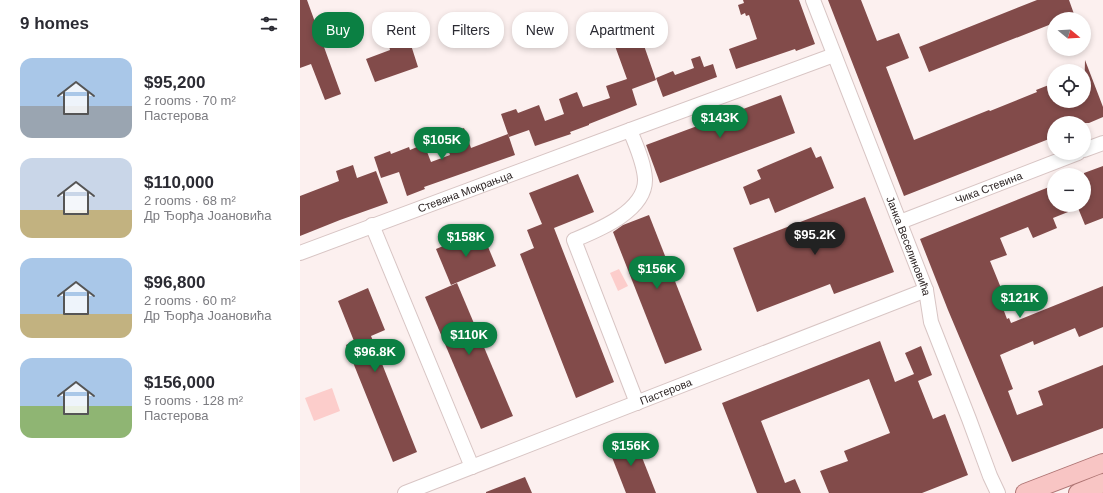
<!DOCTYPE html>
<html lang="en">
<head>
<meta charset="utf-8">
<style>
  :root { --surface:#fff; --page:#f2f2f3; --text:#2b2b33; --muted:#7c7c81; --accent:#0b8043 }
  body { margin:0; font-family:Arial,sans-serif; background:var(--page); color:var(--text); height:100vh; display:flex; flex-direction:column; font-size:15px; white-space:nowrap }
  * { box-sizing:border-box; margin:0 }
  p { font-size:13px; color:var(--muted) }
  .icon { flex:none; width:22px; height:22px; fill:none; stroke:currentColor; stroke-width:2; stroke-linecap:round; stroke-linejoin:round }
  .map { position:relative; flex:1; overflow:hidden }
  .drawer { display:flex; flex-direction:column; background:var(--surface); width:300px }
  .drawer>* { flex:none }
  .top-card { position:absolute; left:12px; top:12px; width:380px; height:36px; display:flex; gap:8px }
  .needle { width:26px; rotate:108deg }
  .tools { position:absolute; left:747px; top:12px; display:grid; gap:8px }
  .tools a { display:grid; place-items:center; width:44px; height:44px; border-radius:50%; background:var(--surface); box-shadow:0 2px 6px #0003; font-size:20px }
  .price { position:absolute; translate:-50% -34px; padding:0 9px; border-radius:14px; background:var(--accent); color:#fff; font-size:13px; line-height:26px; filter:drop-shadow(0 1px 2px #0008) }
  .price::after { content:''; position:absolute; left:50%; top:24px; width:12px; height:9px; margin-left:-6px; background:inherit; clip-path:polygon(0 0,100% 0,50% 100%) }
  .price.on { background:#222; color:#fff }
  ul { padding:0; list-style:none }
  li { display:flex; align-items:center; gap:12px; height:100px; padding:0 20px }
  li span { display:grid; place-items:center; flex:none; width:112px; height:80px; border-radius:12px; color:#555 }
  li>.icon { margin-inline-start:auto }
  span .icon { width:48px; height:48px; fill:#fffc; stroke-width:1 }
  li b { font-size:17px }
  h2 { display:flex; justify-content:space-between; align-items:center; height:48px; padding:0 20px; font-size:17px }
  .pill { padding:0 14px; border-radius:16px; background:var(--surface); box-shadow:0 2px 6px #0003; font-size:14px; line-height:36px }
  .pill.on { background:var(--accent); color:#fff }
  main { display:flex; flex:1; min-height:0 }
  .map>svg:first-child { display:block }
  .green { fill:#fccdcb }
  .building { fill:#824b4a }
  .lines { fill:none; stroke-linecap:round; stroke-linejoin:round }
  .minor-casing { stroke:#d8c5c4; stroke-width:16 }
  .major-casing { stroke:#ae7473; stroke-width:20 }
  .minor { stroke:#fff; stroke-width:14 }
  .major { stroke:#f8c5c4; stroke-width:18 }
  .labels { text-anchor:middle; stroke-width:4; stroke-linejoin:round; paint-order:stroke }
  .street-label { font-size:11px; fill:#2d2525; stroke:#fcf0ef }
</style>
</head>
<body>
<main>
<section class="drawer">
<h2>9 homes<svg class="icon" aria-label="filters" viewBox="0 0 24 24"><path d="M4 7h16M4 17h16"/><circle cx="9" cy="7" r="2"/><circle cx="15" cy="17" r="2"/></svg></h2>
<ul>
<li><span style="background:linear-gradient(#a9c7e8 60%,#9aa5b1 0)"><svg class="icon" aria-label="home" viewBox="0 0 24 24"><path d="M3 11l9-7 9 7M6 9v11h12V9"/></svg></span><div><b>$95,200</b><p>2 rooms · 70 m²</p><p>Пастерова</p></div></li>
<li><span style="background:linear-gradient(#c9d6e8 65%,#c2b280 0)"><svg class="icon" aria-label="home" viewBox="0 0 24 24"><path d="M3 11l9-7 9 7M6 9v11h12V9"/></svg></span><div><b>$110,000</b><p>2 rooms · 68 m²</p><p>Др Ђорђа Јоановића</p></div></li>
<li><span style="background:linear-gradient(#a9c7e8 70%,#c2b280 0)"><svg class="icon" aria-label="home" viewBox="0 0 24 24"><path d="M3 11l9-7 9 7M6 9v11h12V9"/></svg></span><div><b>$96,800</b><p>2 rooms · 60 m²</p><p>Др Ђорђа Јоановића</p></div></li>
<li><span style="background:linear-gradient(#a9c7e8 60%,#8fb573 0)"><svg class="icon" aria-label="home" viewBox="0 0 24 24"><path d="M3 11l9-7 9 7M6 9v11h12V9"/></svg></span><div><b>$156,000</b><p>5 rooms · 128 m²</p><p>Пастерова</p></div></li>
</ul>
</section>
<div class="map">
<svg width="803" height="493" viewBox="0 0 803 493">
  <rect width="100%" height="100%" fill="#fcf0ef"/>
  <g class="green">
    <path d="M319,269L328,286L318,291L310,273Z"/>
    <path d="M32,388L40,411L14,421L5,398Z"/>
  </g>
  <g class="building">
    <path d="M0,0H7L41,94L25,100L11,64L0,68Z"/>
    <path d="M443,0H499L515,44L496,51L495,49L436,69L429,49L457,39L449,15L446,16L445,13L441,15L438,5L444,3Z"/>
    <path d="M528,0H561L577,41L599,33L609,58L586,67L614,140L689,110L690,111L737,92L736,90L754,83V101H784L785,60L803,107V117L789,123H754V137L604,196Z"/>
    <path d="M737,0H769L774,14L763,19H754V23L629,72L619,47Z"/>
    <path d="M101,37L105,48L111,45L118,67L75,82L66,59L90,50L88,42Z"/>
    <path d="M341,37L356,80L332,89L337,105L289,124V125L270,132L271,134L235,146L229,130L209,137L201,114L216,109L218,113L239,105L245,121L264,114L259,99L277,92L283,107L310,98L306,86L327,79L315,46Z"/>
    <path d="M400,56L404,67L413,64L417,77L363,97L356,78L373,71L375,75L394,68L391,59Z"/>
    <path d="M481,95L495,133L360,183L346,145Z"/>
    <path d="M164,128L171,148L208,134L215,155L124,187L125,189L107,196L99,172L81,178L74,157L90,151L91,154L109,147L110,150L124,144L131,162L150,155L143,136Z"/>
    <path d="M511,147L516,158L521,156L534,188L475,213L469,198L450,205L443,187L461,179L457,170Z"/>
    <path d="M53,165L57,178L76,171L88,203L40,220L0,236V196L39,181L36,171Z"/>
    <path d="M803,166V218L785,225L778,208L753,218L757,228L733,238L728,227L700,238L707,255L690,261L701,288L696,290L707,319L709,318L711,323L803,286V327L779,337L775,328L734,345L733,341L700,355L713,389L708,391L717,415L743,405L738,391L803,365V428L712,462L648,310L620,239L754,185V205H784V173Z"/>
    <path d="M278,174L294,212L254,228L314,382L276,398L220,254L234,248L227,230L242,224L229,193Z"/>
    <path d="M565,197L594,272L534,294L530,284L457,312L433,248Z"/>
    <path d="M349,215L402,350L365,364L313,232L323,225Z"/>
    <path d="M181,230L196,266L151,285L136,249Z"/>
    <path d="M157,283L213,416L181,429L125,297Z"/>
    <path d="M68,288L85,330L71,336L117,452L93,462L46,345L54,341L38,301Z"/>
    <path d="M580,341L595,382L614,374L605,353L621,346L632,375L618,381L633,419L645,414L668,475L622,493H529L520,471L548,461L544,451L590,433L569,379L461,421L485,483L495,479L501,493H457L422,403Z"/>
    <path d="M334,437L356,493H326L308,447Z"/>
    <path d="M225,477L232,493H186V492Z"/>
  </g>
  <g class="lines">
    <defs>
      <g id="minor">
        <path id="s1" d="M513,0L626,290L631,322L669,419L690,476L698,493"/>
        <path d="M330,130C336,146 344,162 345,179C346,211 298,230 274,240L337,403"/>
        <path d="M784,150L803,143"/>
        <path id="s2" d="M600,222L778,153"/>
        <path d="M72,225L172,467"/>
        <path id="s3" d="M0,253L330,130L534,55"/>
        <path id="s4" d="M105,493L626,290"/>
      </g>
      <g id="major">
        <path d="M725,493L803,463"/>
        <path d="M778,493L803,483"/>
      </g>
    </defs>
    <use href="#minor" class="minor-casing"/>
    <use href="#major" class="major-casing"/>
    <use href="#minor" class="minor"/>
    <use href="#major" class="major"/>
  </g>
  <g class="labels">
    <g class="street-label">
      <text dy="4" stroke="none"><textPath href="#s2" startOffset="95">Чика Стевина</textPath></text>
      <text dy="4" stroke="none"><textPath href="#s3" startOffset="176">Стевана Мокрањца</textPath></text>
      <text dy="4" stroke="none"><textPath href="#s1" startOffset="264">Јанка Веселиновића</textPath></text>
      <text dy="4" stroke="none"><textPath href="#s4" startOffset="280">Пастерова</textPath></text>
    </g>
  </g>
</svg>
<div class="tools">
<a><svg class="needle" viewBox="-14 -14 28 28"><path d="M0-13l5 13h-10z" fill="#e53935"/><path d="M0 13l5-13h-10z" fill="#7c7c81"/></svg></a>
<a><svg class="icon" aria-label="locate" viewBox="0 0 24 24"><circle cx="12" cy="12" r="6"/><path d="M12 2v4M12 18v4M2 12h4M18 12h4"/></svg></a>
<a>+</a>
<a>−</a>
</div>
<b class="price" style="left:420px;top:139px">$143K</b>
<b class="price" style="left:142px;top:161px">$105K</b>
<b class="price on" style="left:515px;top:256px">$95.2K</b>
<b class="price" style="left:166px;top:258px">$158K</b>
<b class="price" style="left:357px;top:290px">$156K</b>
<b class="price" style="left:720px;top:319px">$121K</b>
<b class="price" style="left:169px;top:356px">$110K</b>
<b class="price" style="left:75px;top:373px">$96.8K</b>
<b class="price" style="left:331px;top:467px">$156K</b>
<div class="top-card">
<a class="pill on">Buy</a>
<a class="pill">Rent</a>
<a class="pill">Filters</a>
<a class="pill">New</a>
<a class="pill">Apartment</a>
</div>
</div>
</main>
</body>
</html>
